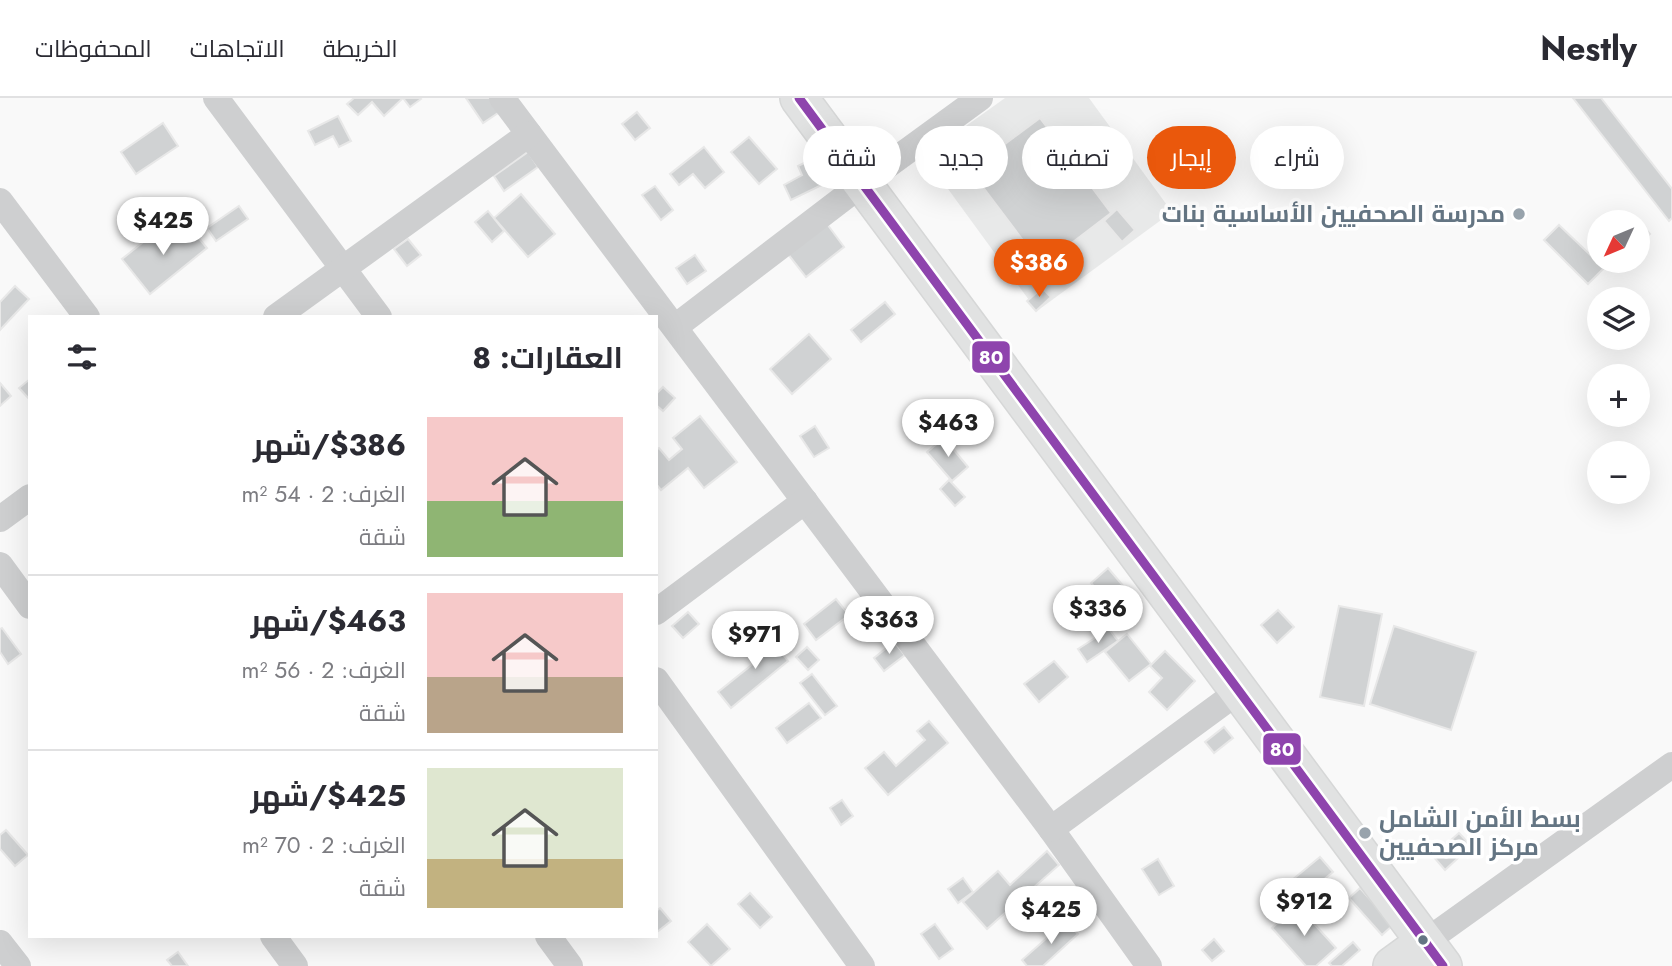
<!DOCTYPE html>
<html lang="ar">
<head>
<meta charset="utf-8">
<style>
  :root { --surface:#fff; --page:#f7f7f7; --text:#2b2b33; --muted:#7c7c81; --line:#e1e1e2; --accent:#ea580c }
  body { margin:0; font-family:Jost,Cairo,sans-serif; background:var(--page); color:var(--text); direction:rtl; height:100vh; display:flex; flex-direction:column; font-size:26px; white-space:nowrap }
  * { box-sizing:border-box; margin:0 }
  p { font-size:23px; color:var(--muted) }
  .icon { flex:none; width:38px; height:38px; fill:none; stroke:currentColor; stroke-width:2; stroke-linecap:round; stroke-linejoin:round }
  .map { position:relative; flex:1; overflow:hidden; direction:ltr }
  .side { position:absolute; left:28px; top:217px; width:630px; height:623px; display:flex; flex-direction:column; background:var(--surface); border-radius:0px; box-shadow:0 7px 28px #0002; direction:rtl }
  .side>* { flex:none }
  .guide { position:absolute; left:679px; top:28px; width:665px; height:63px; direction:rtl; display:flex; gap:14px }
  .needle { width:46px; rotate:226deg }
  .controls { position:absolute; left:1587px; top:112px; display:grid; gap:14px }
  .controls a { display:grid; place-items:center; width:63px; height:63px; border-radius:50%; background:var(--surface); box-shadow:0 7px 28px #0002; font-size:35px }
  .price { position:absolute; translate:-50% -60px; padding:0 16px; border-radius:24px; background:#fff; color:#222; font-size:23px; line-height:46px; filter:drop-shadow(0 2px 4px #0008) }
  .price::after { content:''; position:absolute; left:50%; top:42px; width:21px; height:16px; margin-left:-10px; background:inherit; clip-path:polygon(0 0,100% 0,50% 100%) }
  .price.active { background:var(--accent); color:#fff }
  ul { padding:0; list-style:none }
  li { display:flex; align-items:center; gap:21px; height:175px; padding:0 35px }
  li+li { border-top:2px solid var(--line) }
  li span { display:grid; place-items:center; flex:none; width:196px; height:140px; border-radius:0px; color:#555 }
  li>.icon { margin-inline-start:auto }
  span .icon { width:84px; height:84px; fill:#fffc; stroke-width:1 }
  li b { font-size:30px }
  h2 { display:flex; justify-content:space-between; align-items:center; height:84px; padding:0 35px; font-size:30px }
  .pill { padding:0 24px; border-radius:32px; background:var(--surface); box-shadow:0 7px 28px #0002; font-size:24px; line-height:63px }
  .pill.active { background:var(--accent); color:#fff }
  header { display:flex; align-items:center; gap:42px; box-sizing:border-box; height:98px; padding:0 35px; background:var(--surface); border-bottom:2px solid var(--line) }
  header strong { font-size:33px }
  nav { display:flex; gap:38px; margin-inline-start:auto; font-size:24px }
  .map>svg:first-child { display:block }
  .built { fill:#e8e9e9 }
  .building { fill:#d0d2d3; stroke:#e8e8e8; stroke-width:2 }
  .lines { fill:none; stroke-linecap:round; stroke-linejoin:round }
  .secondary-casing { stroke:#d6d7d7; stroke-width:40 }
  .street { stroke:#cecfd0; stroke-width:26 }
  .secondary { stroke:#e1e2e2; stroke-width:37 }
  .bus-1-casing { stroke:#fff; stroke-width:14 }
  .bus-1 { stroke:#8e44ad; stroke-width:9 }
  .poi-dot { fill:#98a3ac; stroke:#fff; stroke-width:2.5 }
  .bus-dot { fill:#647583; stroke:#fff; stroke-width:2.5 }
  .labels { text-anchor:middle; stroke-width:7; stroke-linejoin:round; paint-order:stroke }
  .poi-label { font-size:24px; font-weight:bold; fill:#647583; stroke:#fff; text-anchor:end }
  .line-badge { stroke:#fff; stroke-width:2.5 }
  .badge-label { font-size:19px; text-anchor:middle; font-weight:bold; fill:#fff }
</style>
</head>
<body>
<header>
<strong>Nestly</strong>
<nav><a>الخريطة</a><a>الاتجاهات</a><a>المحفوظات</a></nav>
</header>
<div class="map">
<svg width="1672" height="868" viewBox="0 0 1672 868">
  <rect width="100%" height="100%" fill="#f9f9f9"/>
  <path class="built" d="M1005,0H1089L1172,114L1037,213L924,58Z"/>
  <g class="building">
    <path d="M354,0H401L402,1L384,18L372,4L358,17L347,6Z"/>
    <path d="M403,0H420L421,1L410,9Z"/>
    <path d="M466,0H492L501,13L483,25Z"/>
    <path d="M1573,0H1601L1672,91V120L1669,123Z"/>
    <path d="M637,14L650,30L635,42L622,26Z"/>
    <path d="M338,18L351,43L339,49L333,38L315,47L308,33Z"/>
    <path d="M1040,20L1111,115L1056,157L1048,147L1034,157L970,72Z"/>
    <path d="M163,25L178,48L136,76L121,54Z"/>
    <path d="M749,39L777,71L759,86L731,54Z"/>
    <path d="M704,49L724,74L705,90L693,76L679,87L670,76Z"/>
    <path d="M528,54L538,69L504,93L494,78Z"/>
    <path d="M818,58L830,83L791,102L784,87L802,77L798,68Z"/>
    <path d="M655,88L673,112L661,122L642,97Z"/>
    <path d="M521,96L555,136L528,159L494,120Z"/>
    <path d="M239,108L248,121L216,143L207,130Z"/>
    <path d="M1117,111L1135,132L1122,144L1104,123Z"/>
    <path d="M488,113L504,133L492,144L475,124Z"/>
    <path d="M1635,119L1650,136L1638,146V124H1629Z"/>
    <path d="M827,126L844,149L806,179L788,156Z"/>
    <path d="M188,127L207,150L150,196L122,161L162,129L171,141Z"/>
    <path d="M1559,127L1604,170L1588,186L1544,142Z"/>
    <path d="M408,141L421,157L407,168L394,151Z"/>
    <path d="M695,157L706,173L687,186L676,170Z"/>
    <path d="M15,188L29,201L0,232V204Z"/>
    <path d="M1042,190L1051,199L1036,213L1027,203Z"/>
    <path d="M885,204L895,216L861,244L851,232Z"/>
    <path d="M809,236L831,261L792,296L770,271Z"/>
    <path d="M30,281V302L19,290Z"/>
    <path d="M0,285L11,298L0,308Z"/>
    <path d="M663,289L675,300L663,313L656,307V296Z"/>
    <path d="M700,318L737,364L704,390L688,370L661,392L656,386V352L659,350L669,362L682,351L673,340Z"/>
    <path d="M815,328L829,350L814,359L800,338Z"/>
    <path d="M944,340L968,369L952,383L927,354Z"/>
    <path d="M949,382L965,399L955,408L940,391Z"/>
    <path d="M1108,470L1131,497L1113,511L1091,485Z"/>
    <path d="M836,501L849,517L816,542L804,526Z"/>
    <path d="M1339,508L1382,516L1364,608L1320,599Z"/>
    <path d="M1278,512L1294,529L1277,545L1261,527Z"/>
    <path d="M688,514L699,526L683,540L672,528Z"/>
    <path d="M1394,528L1476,554L1451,632L1370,606Z"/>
    <path d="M2,530L21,556L8,566L0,554V531Z"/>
    <path d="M1109,531L1118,543L1087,564L1078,551Z"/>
    <path d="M766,535L788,563L731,610L718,594L759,561L749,549Z"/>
    <path d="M1127,536L1151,566L1129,583L1105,554Z"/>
    <path d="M894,544L905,557L884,573L874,560Z"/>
    <path d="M807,549L819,562L808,572L796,559Z"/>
    <path d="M1165,553L1195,583L1167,612L1149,594L1162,580L1150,568Z"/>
    <path d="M1054,563L1068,579L1039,604L1024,586Z"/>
    <path d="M812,576L837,608L825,617L800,585Z"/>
    <path d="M809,605L821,620L787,645L776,630Z"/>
    <path d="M929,623L948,645L888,697L865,670L884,654L896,668L925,642L917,633Z"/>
    <path d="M1224,629L1233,640L1214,655L1205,644Z"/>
    <path d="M842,702L853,718L841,727L830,710Z"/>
    <path d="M6,732L28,757L15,768L0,751V737Z"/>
    <path d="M1459,735L1471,748L1445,772L1433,758Z"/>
    <path d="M1047,753L1059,767L987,831L963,804L998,773L1010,787Z"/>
    <path d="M1320,759L1333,774L1305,797L1292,782Z"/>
    <path d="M1158,761L1174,788L1159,797L1142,771Z"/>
    <path d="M963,780L973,794L958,805L948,791Z"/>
    <path d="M1360,790L1393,827L1382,837L1349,800Z"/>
    <path d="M750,795L772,819L760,830L738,806Z"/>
    <path d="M1297,807L1336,850L1316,868H1306L1272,830Z"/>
    <path d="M660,810L671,823L657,834L656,813Z"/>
    <path d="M1066,823L1078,836L1043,868H1027L1022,862Z"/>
    <path d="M707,826L730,851L711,868L688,844Z"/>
    <path d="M935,826L953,851L939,861L921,836Z"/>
    <path d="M1214,841L1224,853L1212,863L1202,852Z"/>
    <path d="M1353,844L1360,852L1342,868H1332L1329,865Z"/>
    <path d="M178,854L188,868H172L167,862Z"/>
  </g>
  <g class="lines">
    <defs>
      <g id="secondary">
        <path d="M799,0L1443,868"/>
        <path d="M1392,868L1425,844"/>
      </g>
    </defs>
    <use href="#secondary" class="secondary-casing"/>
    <g class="street">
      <path d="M216,0L379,219"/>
      <path d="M502,0L1051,731L1149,868"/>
      <path d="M0,103L87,219"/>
      <path d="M276,219L529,36"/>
      <path d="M675,229L862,86L980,0"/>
      <path d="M0,421L30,399"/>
      <path d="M0,467L30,508"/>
      <path d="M656,514L805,403"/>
      <path d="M656,582L862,868"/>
      <path d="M1051,731L1239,593"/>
      <path d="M273,838L295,868"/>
      <path d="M548,838L570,868"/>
      <path d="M1425,844L1672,667"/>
      <path d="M0,845L18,868"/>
    </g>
    <use href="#secondary" class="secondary"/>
    <defs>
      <path id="bus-1" d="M799,0L1443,868"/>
    </defs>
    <use href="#bus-1" class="bus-1-casing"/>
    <use href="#bus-1" class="bus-1"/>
  </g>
  <g class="poi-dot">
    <circle cx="1519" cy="116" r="7"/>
    <circle cx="1365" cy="735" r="7"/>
  </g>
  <circle class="bus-dot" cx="1423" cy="842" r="6"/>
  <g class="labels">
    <g class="poi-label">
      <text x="1505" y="124">مدرسة الصحفيين الأساسية بنات</text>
      <text x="1379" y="729" text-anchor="start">بسط الأمن الشامل<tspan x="1379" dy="28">مركز الصحفيين</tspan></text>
    </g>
  </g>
  <g class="line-badge">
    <rect x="971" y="242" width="40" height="34" rx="7" fill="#8e44ad"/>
    <rect x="1262" y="634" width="40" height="34" rx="7" fill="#8e44ad"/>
  </g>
  <g class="badge-label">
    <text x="991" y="266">80</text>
    <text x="1282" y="658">80</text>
  </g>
</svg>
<div class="controls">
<a><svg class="needle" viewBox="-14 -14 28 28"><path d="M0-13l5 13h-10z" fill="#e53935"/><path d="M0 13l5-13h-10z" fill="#7c7c81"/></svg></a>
<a><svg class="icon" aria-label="layers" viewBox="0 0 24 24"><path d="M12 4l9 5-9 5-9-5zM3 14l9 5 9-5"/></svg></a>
<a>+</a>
<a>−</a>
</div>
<b class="price" style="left:163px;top:159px">$425</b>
<b class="price active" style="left:1039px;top:201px">$386</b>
<b class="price" style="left:948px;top:361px">$463</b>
<b class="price" style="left:1098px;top:547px">$336</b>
<b class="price" style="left:889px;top:558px">$363</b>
<b class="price" style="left:755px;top:573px">$971</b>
<b class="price" style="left:1304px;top:840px">$912</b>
<b class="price" style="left:1051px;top:848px">$425</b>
<div class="guide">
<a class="pill">شراء</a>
<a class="pill active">إيجار</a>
<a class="pill">تصفية</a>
<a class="pill">جديد</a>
<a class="pill">شقة</a>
</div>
<section class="side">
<h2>العقارات: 8<svg class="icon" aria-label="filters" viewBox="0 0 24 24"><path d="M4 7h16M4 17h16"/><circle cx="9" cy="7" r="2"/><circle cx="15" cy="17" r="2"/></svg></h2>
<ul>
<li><span style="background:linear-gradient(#f6c9c9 60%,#8fb573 0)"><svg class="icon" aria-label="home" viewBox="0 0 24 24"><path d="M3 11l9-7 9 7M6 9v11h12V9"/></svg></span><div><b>$386/شهر</b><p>الغرف: 2 · 54 m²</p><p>شقة</p></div></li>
<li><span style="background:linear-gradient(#f6c9c9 60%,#b9a48a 0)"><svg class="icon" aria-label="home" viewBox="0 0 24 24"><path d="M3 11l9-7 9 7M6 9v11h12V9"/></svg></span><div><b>$463/شهر</b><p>الغرف: 2 · 56 m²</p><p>شقة</p></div></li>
<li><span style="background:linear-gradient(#dfe7d0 65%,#c2b280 0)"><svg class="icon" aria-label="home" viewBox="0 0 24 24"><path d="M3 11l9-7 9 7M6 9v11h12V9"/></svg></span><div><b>$425/شهر</b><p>الغرف: 2 · 70 m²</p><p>شقة</p></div></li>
</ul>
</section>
</div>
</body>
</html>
